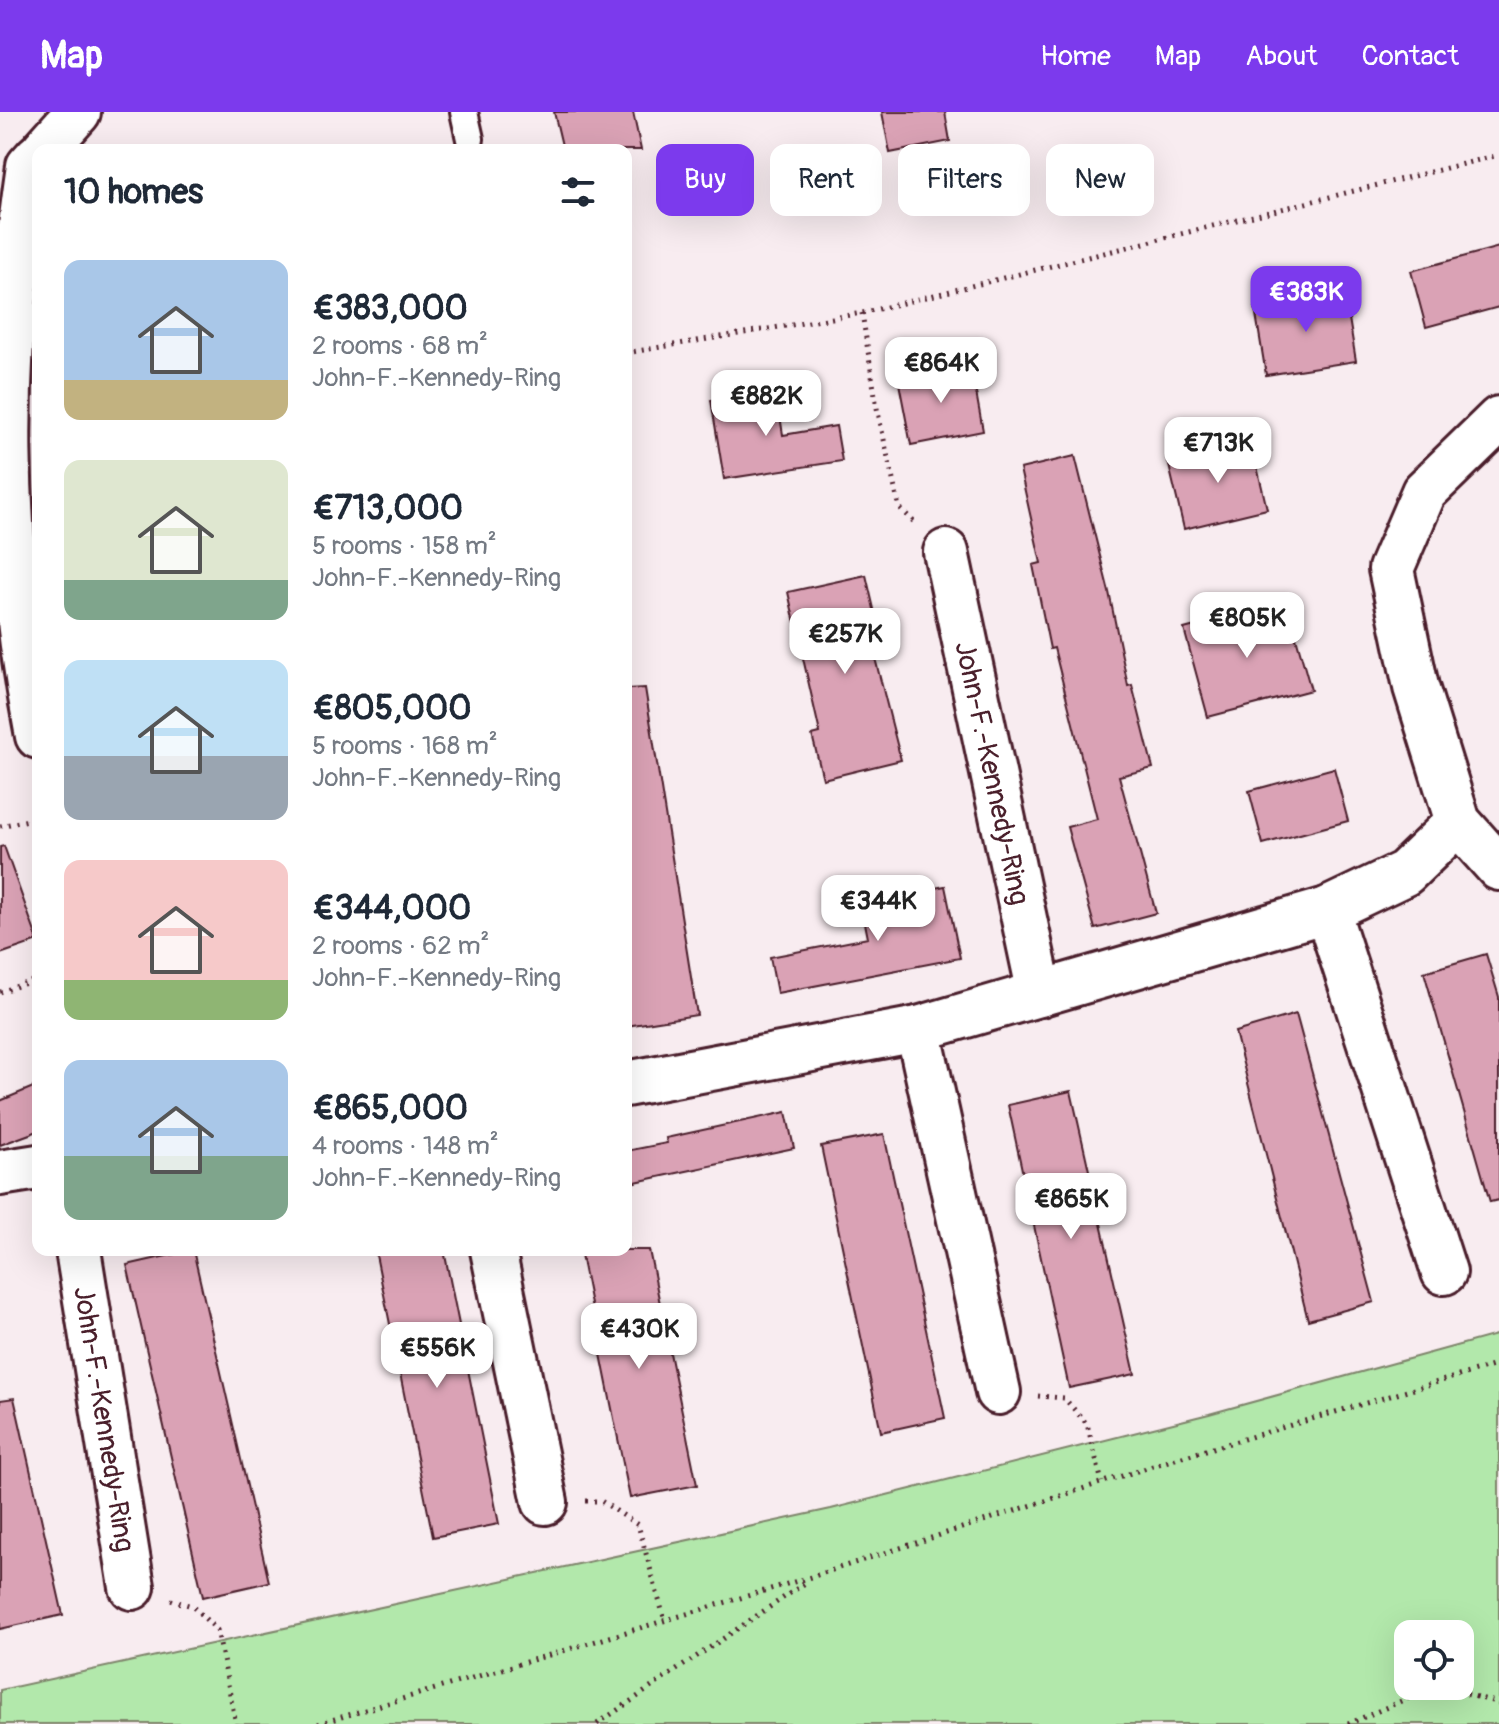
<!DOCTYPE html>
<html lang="en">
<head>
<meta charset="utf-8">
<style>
  :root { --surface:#fff; --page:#f2f2f3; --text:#1f2937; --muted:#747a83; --accent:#7c3aed }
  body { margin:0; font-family:Pangolin,sans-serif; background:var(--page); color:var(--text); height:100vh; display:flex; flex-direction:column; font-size:30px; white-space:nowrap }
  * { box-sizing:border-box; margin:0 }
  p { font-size:26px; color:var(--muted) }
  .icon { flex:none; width:44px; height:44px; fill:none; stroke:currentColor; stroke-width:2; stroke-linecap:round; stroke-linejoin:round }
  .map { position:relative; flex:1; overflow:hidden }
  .drawer { position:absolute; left:32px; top:32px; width:600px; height:1112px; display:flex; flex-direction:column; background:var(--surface); border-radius:16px; box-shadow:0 8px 32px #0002 }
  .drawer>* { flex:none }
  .guide { position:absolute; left:656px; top:32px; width:722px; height:72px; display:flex; gap:16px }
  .buttons { position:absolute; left:1394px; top:1508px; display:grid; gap:16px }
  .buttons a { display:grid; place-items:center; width:80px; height:80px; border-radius:16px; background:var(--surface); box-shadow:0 8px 32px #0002; font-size:40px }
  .price { position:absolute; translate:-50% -68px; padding:0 18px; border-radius:16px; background:#fff; color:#222; font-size:26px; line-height:52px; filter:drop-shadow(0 2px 4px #0008) }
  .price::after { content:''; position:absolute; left:50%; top:48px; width:24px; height:18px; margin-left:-12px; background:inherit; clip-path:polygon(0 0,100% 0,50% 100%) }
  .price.current { background:var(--accent); color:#fff }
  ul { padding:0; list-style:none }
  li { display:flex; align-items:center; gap:24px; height:200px; padding:0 32px }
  li span { display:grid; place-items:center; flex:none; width:224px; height:160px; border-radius:16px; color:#555 }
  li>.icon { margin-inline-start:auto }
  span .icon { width:96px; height:96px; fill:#fffc; stroke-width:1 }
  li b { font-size:34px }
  h2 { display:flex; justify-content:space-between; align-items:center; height:96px; padding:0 32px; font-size:34px }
  .chip { padding:0 28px; border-radius:16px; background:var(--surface); box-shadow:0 8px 32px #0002; font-size:28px; line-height:72px }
  .chip.current { background:var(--accent); color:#fff }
  header { display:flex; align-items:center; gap:48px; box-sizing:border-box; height:112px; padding:0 40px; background:var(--accent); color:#fff }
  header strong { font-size:38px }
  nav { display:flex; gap:44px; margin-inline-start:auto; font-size:28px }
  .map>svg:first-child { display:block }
  .green { fill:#b2e8ab; stroke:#7e846b; stroke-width:2; fill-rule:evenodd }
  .building { fill:#daa2b5; stroke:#4a1f2b; stroke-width:2 }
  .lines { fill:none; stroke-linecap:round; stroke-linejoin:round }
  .lane-casing { stroke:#4a1f2b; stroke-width:32 }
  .street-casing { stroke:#4a1f2b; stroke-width:50 }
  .path { stroke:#4a1f2b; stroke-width:5; stroke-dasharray:2 6; stroke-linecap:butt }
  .lane { stroke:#fff; stroke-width:26 }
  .street { stroke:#fff; stroke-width:44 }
  .labels { text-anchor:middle; stroke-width:7; stroke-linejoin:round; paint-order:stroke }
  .street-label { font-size:28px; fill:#4a1f2b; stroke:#fff }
</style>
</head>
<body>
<header>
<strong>Map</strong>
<nav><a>Home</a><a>Map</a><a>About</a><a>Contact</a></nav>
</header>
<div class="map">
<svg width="1499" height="1612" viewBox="0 0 1499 1612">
  <rect width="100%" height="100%" fill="#f8ecf0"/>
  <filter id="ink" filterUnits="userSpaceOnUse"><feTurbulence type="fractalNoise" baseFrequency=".0125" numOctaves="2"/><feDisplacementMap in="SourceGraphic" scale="16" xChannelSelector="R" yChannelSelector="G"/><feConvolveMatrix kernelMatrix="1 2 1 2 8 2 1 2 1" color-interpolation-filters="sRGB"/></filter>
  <g filter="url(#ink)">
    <path class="green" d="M1499,1222V1612H0V1578L831,1397L1209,1302ZM1408,1522H1460V1574H1408Z"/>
    <g class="building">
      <path d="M554,0H633L641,38H563Z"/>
      <path d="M882,0H945L950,29L890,41Z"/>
      <path d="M1499,135V195L1426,215L1411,159Z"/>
      <path d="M1345,182L1356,249L1266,263L1255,196Z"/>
      <path d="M971,253L983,319L911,333L898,266Z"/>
      <path d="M776,278L783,323L836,314L842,349L724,367L711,288Z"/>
      <path d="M1251,329L1267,397L1184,417L1168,349Z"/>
      <path d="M1075,344L1109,480L1128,574L1132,573L1153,656L1119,664L1156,801L1095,817L1067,715L1097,707L1054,536L1050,537L1033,453L1041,451L1020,357Z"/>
      <path d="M866,463L885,544L875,546L901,648L823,667L812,623L820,621L788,480Z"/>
      <path d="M1286,490L1311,578L1208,605L1184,517Z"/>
      <path d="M645,576L697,903L626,914V577Z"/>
      <path d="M1334,656L1348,709L1263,732L1249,679Z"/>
      <path d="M4,734L38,829L0,842V735Z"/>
      <path d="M945,774L960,846L777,881L770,845L868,826L861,791Z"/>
      <path d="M1486,842L1499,885V1088L1490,1090L1424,860Z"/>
      <path d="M1296,902L1374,1190L1308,1208L1235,920Z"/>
      <path d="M38,973V1019L0,1033V989Z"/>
      <path d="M1071,979L1135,1262L1069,1276L1008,993Z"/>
      <path d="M786,1000L794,1036L626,1072V1039L667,1031L666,1026Z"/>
      <path d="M884,1022L945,1306L881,1320L821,1034Z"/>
      <path d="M193,1138L269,1470L203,1485L127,1153Z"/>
      <path d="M375,1138H444L499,1412L433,1425Z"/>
      <path d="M580,1138H649L697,1373L630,1386Z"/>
      <path d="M14,1286L63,1503L0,1517V1288Z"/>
    </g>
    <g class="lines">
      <defs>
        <path id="lane" d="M464,0L470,27"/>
        <g id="street">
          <path d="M44,38L78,0"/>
          <path d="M38,44L29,54C0,252 0,427 38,624"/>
          <path d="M1499,307L1424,380L1391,457L1416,575L1458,710L1499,756"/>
          <path d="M946,440L1040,882"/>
          <path d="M1327,798L1444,1160"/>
          <path d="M918,917L998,1280"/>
          <path d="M626,972L918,917L1327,798L1405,761L1458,710"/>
          <path d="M0,1061L38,1055"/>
          <path d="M78,1138L132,1475"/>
          <path d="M493,1138L545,1390"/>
        </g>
      </defs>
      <use href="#lane" class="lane-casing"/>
      <use href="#street" class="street-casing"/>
      <g class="path">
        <path d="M862,201L877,296L899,395L916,412"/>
        <path d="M626,241L862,201L1499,43"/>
        <path d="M0,714L38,706"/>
        <path d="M0,880L38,867"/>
        <path d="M1038,1284L1064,1286L1087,1312L1102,1370"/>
        <path d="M586,1389H601L638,1413L665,1509"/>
        <path d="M171,1488L192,1494L217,1518L236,1612"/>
        <path d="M318,1612L814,1464L1165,1350L1499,1252"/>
        <path d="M597,1612L808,1469"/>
        <path d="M1348,1612L1436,1574L1499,1591"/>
      </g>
      <use href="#lane" class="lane"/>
      <use href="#street" class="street"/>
    </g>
  </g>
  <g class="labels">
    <g class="street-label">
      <text transform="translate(993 661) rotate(78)" y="10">John-F.-Kennedy-Ring</text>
      <text transform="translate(105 1307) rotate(81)" y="10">John-F.-Kennedy-Ring</text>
    </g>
  </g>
</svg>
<div class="buttons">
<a><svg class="icon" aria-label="locate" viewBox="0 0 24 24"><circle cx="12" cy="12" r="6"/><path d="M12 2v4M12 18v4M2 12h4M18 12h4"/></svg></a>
</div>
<b class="price current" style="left:1306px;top:222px">€383K</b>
<b class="price" style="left:941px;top:293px">€864K</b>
<b class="price" style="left:766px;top:326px">€882K</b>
<b class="price" style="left:1218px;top:373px">€713K</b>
<b class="price" style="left:1247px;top:548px">€805K</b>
<b class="price" style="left:845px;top:564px">€257K</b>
<b class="price" style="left:878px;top:831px">€344K</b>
<b class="price" style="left:1071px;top:1129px">€865K</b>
<b class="price" style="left:639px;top:1259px">€430K</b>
<b class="price" style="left:437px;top:1278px">€556K</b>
<div class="guide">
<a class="chip current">Buy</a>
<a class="chip">Rent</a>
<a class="chip">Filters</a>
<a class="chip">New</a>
</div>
<section class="drawer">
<h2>10 homes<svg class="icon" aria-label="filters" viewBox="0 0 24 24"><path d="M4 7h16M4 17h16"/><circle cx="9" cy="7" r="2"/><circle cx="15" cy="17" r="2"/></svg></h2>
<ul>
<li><span style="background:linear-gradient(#a9c7e8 75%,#c2b280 0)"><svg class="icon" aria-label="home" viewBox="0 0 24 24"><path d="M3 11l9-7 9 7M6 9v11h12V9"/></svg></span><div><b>€383,000</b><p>2 rooms · 68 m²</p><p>John-F.-Kennedy-Ring</p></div></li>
<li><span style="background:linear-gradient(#dfe7d0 75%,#7fa58c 0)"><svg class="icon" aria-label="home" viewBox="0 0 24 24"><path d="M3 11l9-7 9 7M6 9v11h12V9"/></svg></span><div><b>€713,000</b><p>5 rooms · 158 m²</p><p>John-F.-Kennedy-Ring</p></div></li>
<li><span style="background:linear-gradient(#bfe0f5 60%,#9aa5b1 0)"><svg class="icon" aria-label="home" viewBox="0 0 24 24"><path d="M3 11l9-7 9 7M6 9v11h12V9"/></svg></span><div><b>€805,000</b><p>5 rooms · 168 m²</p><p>John-F.-Kennedy-Ring</p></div></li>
<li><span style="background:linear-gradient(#f6c9c9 75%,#8fb573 0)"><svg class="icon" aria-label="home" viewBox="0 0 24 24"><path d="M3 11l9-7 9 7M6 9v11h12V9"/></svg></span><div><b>€344,000</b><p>2 rooms · 62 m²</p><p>John-F.-Kennedy-Ring</p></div></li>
<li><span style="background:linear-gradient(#a9c7e8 60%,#7fa58c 0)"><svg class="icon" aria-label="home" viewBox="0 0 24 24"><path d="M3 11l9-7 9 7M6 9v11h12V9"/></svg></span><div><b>€865,000</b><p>4 rooms · 148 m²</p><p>John-F.-Kennedy-Ring</p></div></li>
</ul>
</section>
</div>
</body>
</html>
